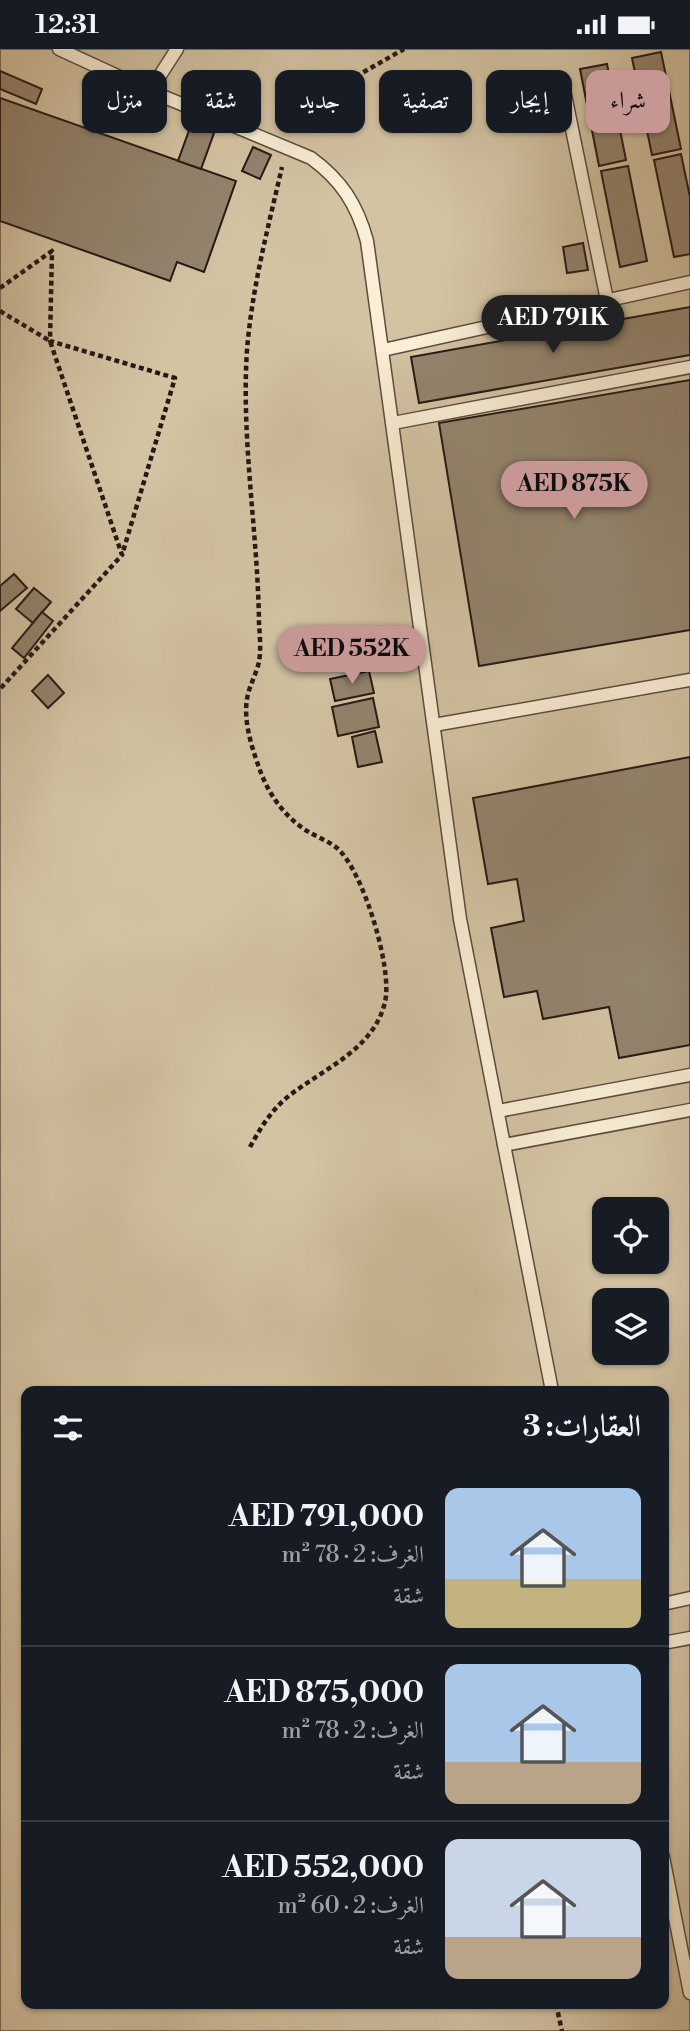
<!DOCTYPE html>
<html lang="ar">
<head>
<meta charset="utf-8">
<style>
  :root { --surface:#171b24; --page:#242831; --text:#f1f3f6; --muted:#9ea1a6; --line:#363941; --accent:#c59692 }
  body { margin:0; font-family:"Libre Bodoni",Amiri,serif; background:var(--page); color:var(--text); direction:rtl; height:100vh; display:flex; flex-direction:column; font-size:26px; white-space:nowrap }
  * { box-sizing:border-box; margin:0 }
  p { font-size:23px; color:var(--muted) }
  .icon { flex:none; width:38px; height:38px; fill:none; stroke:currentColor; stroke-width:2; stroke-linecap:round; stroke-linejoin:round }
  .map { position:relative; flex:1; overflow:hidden; direction:ltr }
  .details { position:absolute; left:21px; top:1337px; width:648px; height:623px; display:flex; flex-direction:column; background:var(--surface); border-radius:14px; box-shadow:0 2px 5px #0004; direction:rtl }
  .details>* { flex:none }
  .guide { position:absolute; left:21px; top:21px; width:649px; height:63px; direction:rtl; display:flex; gap:14px }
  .buttons { position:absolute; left:592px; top:1148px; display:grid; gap:14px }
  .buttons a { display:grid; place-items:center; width:77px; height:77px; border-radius:14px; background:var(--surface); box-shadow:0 2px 5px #0004; font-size:35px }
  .price { position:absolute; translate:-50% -60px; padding:0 16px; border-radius:24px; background:var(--accent); color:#111; font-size:23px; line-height:46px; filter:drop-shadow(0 2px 4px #0008) }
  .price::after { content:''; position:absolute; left:50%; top:42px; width:21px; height:16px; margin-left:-10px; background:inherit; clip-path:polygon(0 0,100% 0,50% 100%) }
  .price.current { background:#222; color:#fff }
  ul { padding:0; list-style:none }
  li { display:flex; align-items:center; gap:21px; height:175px; padding:0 28px }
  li+li { border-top:2px solid var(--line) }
  li span { display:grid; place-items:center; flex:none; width:196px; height:140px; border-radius:14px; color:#555 }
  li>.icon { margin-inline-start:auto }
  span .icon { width:84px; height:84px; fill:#fffc; stroke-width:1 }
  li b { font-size:30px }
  h2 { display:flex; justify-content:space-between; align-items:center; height:84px; padding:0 28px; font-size:30px }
  .tag { padding:0 24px; border-radius:14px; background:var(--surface); box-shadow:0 2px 5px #0004; font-size:24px; line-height:63px }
  .tag.current { background:var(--accent); color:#111 }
  .status { display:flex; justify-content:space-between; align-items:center; height:49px; padding:0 35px; background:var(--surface); direction:ltr }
  .status svg { height:19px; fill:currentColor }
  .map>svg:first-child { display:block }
  .green { fill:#d3c3a3; stroke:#7c6e5c; stroke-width:2; fill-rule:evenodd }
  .building { fill:#93846e; stroke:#261915; stroke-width:2 }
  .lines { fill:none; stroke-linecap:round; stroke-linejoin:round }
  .service-casing { stroke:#5a4c40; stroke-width:15 }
  .path { stroke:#261915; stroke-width:4.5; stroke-dasharray:5 3.5; stroke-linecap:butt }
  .service { stroke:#faefd6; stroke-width:12 }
</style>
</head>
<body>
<div class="status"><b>12:31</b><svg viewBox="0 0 49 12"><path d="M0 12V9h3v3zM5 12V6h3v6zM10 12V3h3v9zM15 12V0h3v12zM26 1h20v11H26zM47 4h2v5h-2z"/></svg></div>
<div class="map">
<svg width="690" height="1982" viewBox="0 0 690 1982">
  <rect width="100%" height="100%" fill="#f7e6c0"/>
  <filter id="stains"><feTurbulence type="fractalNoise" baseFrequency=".00286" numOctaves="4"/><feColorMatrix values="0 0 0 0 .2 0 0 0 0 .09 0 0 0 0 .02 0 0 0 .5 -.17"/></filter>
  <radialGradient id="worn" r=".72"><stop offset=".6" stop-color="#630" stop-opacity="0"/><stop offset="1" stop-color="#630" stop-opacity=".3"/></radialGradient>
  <path class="green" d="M0,0H690V1982H0ZM604,1160H656V1213H604ZM604,1251H656V1304H604ZM26,1342H663V1955H26Z"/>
  <g class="building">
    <path d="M661,3L681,100L652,106L632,9Z"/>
    <path d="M607,15L626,111L599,117L580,20Z"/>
    <path d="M0,22L42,40L36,55L0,40Z"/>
    <path d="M0,49L236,132L204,223L177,213L170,232L0,172Z"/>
    <path d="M191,76L214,84L201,120L178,112Z"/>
    <path d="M253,98L271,106L260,130L242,122Z"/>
    <path d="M681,105L690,148V205L674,208L654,111Z"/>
    <path d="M628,117L647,212L620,218L601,122Z"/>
    <path d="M583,194L588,221L567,224L563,198Z"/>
    <path d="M690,258V306L419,354L411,308Z"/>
    <path d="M690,331V581L479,617L439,374Z"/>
    <path d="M14,525L27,539L0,562V537Z"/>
    <path d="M34,539L51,553L33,574L16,560Z"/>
    <path d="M42,563L53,572L24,609L12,599Z"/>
    <path d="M369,622L374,644L335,652L330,630Z"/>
    <path d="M48,626L64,644L48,659L32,642Z"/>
    <path d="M373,649L379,678L338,687L332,658Z"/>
    <path d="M375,682L382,713L358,718L352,688Z"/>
    <path d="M690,708V996L619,1009L609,958L543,970L537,942L504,948L491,879L524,872L517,830L488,835L473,749Z"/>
  </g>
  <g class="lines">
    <defs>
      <g id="service">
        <path d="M59,0L150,42L311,109C341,131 357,155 367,192L460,870L552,1342"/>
        <path d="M564,41L607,251"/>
        <path d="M150,42L177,0"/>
        <path d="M383,301L690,233"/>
        <path d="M393,374L690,318"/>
        <path d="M434,676L690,631"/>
        <path d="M498,1062L690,1026"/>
        <path d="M504,1096L690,1061"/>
        <path d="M663,1555L690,1549"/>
        <path d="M663,1594L690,1589"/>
        <path d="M663,1808L690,1944"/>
      </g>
    </defs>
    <use href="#service" class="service-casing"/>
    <g class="path">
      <path d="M295,81L310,54L327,38L355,28L404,0"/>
      <path d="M0,239L52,202L50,292L175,329L122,506"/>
      <path d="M0,262L50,292L122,506L0,640"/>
      <path d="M250,1098C261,1078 272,1060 290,1046C325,1019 374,1000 385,953C393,920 363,821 337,799C327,791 314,787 304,780C284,766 270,747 261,724C253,702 243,674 247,650C249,637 256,626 259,613C261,602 260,587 259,575C258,484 241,392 247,301C252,239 268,179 282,118"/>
      <path d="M556,1955L562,1982"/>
    </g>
    <use href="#service" class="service"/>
  </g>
  <rect width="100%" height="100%" filter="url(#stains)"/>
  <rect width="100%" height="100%" fill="url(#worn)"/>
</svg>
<div class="buttons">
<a><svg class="icon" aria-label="locate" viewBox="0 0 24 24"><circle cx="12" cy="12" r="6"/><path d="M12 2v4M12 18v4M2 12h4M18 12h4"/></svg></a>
<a><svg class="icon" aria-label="layers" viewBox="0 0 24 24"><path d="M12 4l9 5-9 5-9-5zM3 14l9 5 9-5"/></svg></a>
</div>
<b class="price current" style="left:553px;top:306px">AED 791K</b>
<b class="price" style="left:574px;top:472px">AED 875K</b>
<b class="price" style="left:352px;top:637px">AED 552K</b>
<div class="guide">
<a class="tag current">شراء</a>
<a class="tag">إيجار</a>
<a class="tag">تصفية</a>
<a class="tag">جديد</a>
<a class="tag">شقة</a>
<a class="tag">منزل</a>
</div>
<section class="details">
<h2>العقارات: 3<svg class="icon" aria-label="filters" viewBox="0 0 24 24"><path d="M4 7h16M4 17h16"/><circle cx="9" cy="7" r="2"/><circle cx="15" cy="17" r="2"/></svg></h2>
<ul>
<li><span style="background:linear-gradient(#a9c7e8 65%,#c2b280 0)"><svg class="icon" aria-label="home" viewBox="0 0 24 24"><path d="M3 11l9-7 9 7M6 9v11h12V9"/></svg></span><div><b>AED 791,000</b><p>الغرف: 2 · 78 m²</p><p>شقة</p></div></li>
<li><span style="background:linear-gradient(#a9c7e8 70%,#b9a48a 0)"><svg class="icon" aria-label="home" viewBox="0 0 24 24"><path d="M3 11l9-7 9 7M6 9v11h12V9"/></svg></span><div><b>AED 875,000</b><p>الغرف: 2 · 78 m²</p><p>شقة</p></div></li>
<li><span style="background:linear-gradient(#c9d6e8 70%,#b9a48a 0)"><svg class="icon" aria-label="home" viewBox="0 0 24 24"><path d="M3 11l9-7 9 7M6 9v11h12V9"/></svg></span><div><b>AED 552,000</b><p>الغرف: 2 · 60 m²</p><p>شقة</p></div></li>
</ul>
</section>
</div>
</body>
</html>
